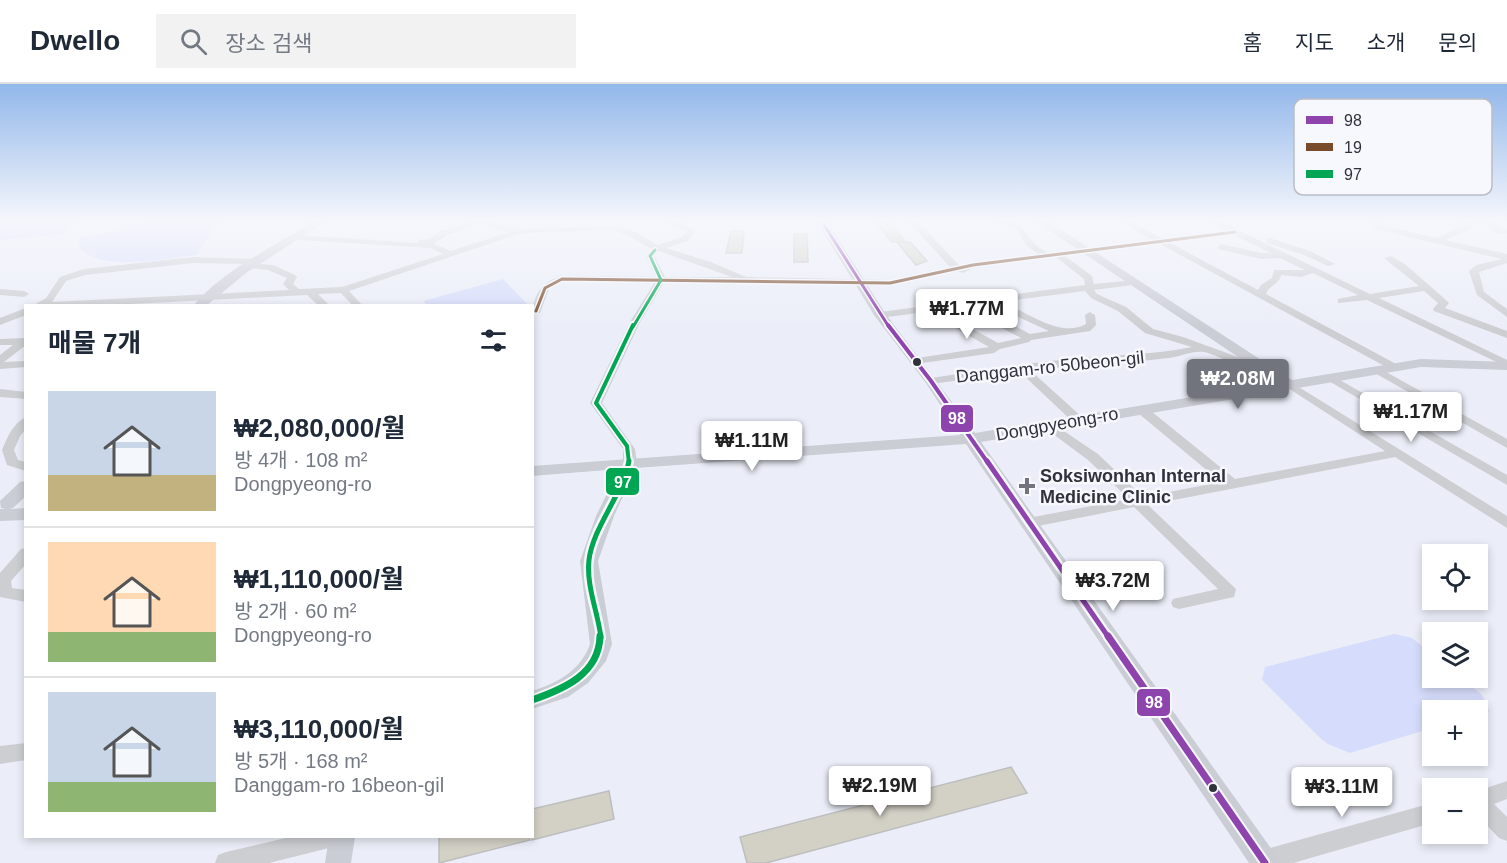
<!DOCTYPE html>
<html lang="ko">
<head>
<meta charset="utf-8">
<style>
  :root { --surface:#fff; --page:#f2f2f3; --text:#1f2937; --muted:#747a83; --line:#e0e1e3; --accent:#71747d }
  body { margin:0; font-family:Helvetica,"Noto Sans KR",sans-serif; background:var(--page); color:var(--text); height:100vh; display:flex; flex-direction:column; font-size:22px; white-space:nowrap }
  * { box-sizing:border-box; margin:0 }
  p { font-size:20px; color:var(--muted) }
  .icon { flex:none; width:33px; height:33px; fill:none; stroke:currentColor; stroke-width:2; stroke-linecap:round; stroke-linejoin:round }
  .map { position:relative; flex:1; overflow:hidden }
  .details { position:absolute; left:24px; top:220px; width:510px; height:534px; display:flex; flex-direction:column; background:var(--surface); border-radius:0px; box-shadow:0 3px 9px #0003 }
  .details>* { flex:none }
  .controls { position:absolute; left:1422px; top:460px; display:grid; gap:12px }
  .controls a { display:grid; place-items:center; width:66px; height:66px; border-radius:0px; background:var(--surface); box-shadow:0 3px 9px #0003; font-size:30px }
  .price { position:absolute; translate:-50% -51px; padding:0 14px; border-radius:6px; background:#fff; color:#222; font-size:20px; line-height:39px; filter:drop-shadow(0 2px 3px #0008) }
  .price::after { content:''; position:absolute; left:50%; top:36px; width:18px; height:14px; margin-left:-9px; background:inherit; clip-path:polygon(0 0,100% 0,50% 100%) }
  .price.active { background:var(--accent); color:#fff }
  ul { padding:0; list-style:none }
  li { display:flex; align-items:center; gap:18px; height:150px; padding:0 24px }
  li+li { border-top:2px solid var(--line) }
  li span { display:grid; place-items:center; flex:none; width:168px; height:120px; border-radius:0px; color:#555 }
  li>.icon { margin-inline-start:auto }
  span .icon { width:72px; height:72px; fill:#fffc; stroke-width:1 }
  li b { font-size:26px }
  h2 { display:flex; justify-content:space-between; align-items:center; height:72px; padding:0 24px; font-size:26px }
  header { display:flex; align-items:center; gap:36px; box-sizing:border-box; height:84px; padding:0 30px; background:var(--surface); border-bottom:2px solid var(--line) }
  header strong { font-size:28px }
  nav { display:flex; gap:33px; margin-inline-start:auto; font-size:21px }
  .search { width:420px; height:54px; background:var(--page); display:flex; align-items:center; gap:15px; box-sizing:border-box; padding:0 21px; border-radius:0px; color:var(--muted); font-size:22px }
  .map>svg:first-child { display:block }
  .green { fill:#d6dcfb }
  .building { fill:#d3d0c6; stroke:#bdbebe; stroke-width:1.5 }
  .lines { fill:none; stroke-linecap:round; stroke-linejoin:round }
  .minor { fill:#cdced2; fill-rule:evenodd }
  .major { fill:#cbcdd5; fill-rule:evenodd }
  .bus-1-far3-casing { stroke:#f7f8fd; stroke-width:6 }
  .bus-1-far2-casing { stroke:#f7f8fd; stroke-width:8 }
  .bus-1-far1-casing { stroke:#f7f8fd; stroke-width:10 }
  .bus-1-casing { stroke:#f7f8fd; stroke-width:11 }
  .bus-2-casing { stroke:#f7f8fd; stroke-width:6 }
  .bus-3-far3-casing { stroke:#f7f8fd; stroke-width:6 }
  .bus-3-far2-casing { stroke:#f7f8fd; stroke-width:8 }
  .bus-3-far1-casing { stroke:#f7f8fd; stroke-width:10 }
  .bus-3-casing { stroke:#f7f8fd; stroke-width:11 }
  .bus-1-far3 { stroke:#8e44ad; stroke-width:3 }
  .bus-1-far2 { stroke:#8e44ad; stroke-width:4 }
  .bus-1-far1 { stroke:#8e44ad; stroke-width:5 }
  .bus-1 { stroke:#8e44ad; stroke-width:7 }
  .bus-2 { stroke:#7a4b2a; stroke-width:3 }
  .bus-3-far3 { stroke:#00a651; stroke-width:3 }
  .bus-3-far2 { stroke:#00a651; stroke-width:4 }
  .bus-3-far1 { stroke:#00a651; stroke-width:5 }
  .bus-3 { stroke:#00a651; stroke-width:7 }
  .bus-dot { fill:#2f323b; stroke:#f7f8fd; stroke-width:2 }
  .poi-dot { fill:#71747d; stroke:#f7f8fd; stroke-width:2 }
  .labels { text-anchor:middle; stroke-width:5; stroke-linejoin:round; paint-order:stroke }
  .street-label { font-size:18px; fill:#2f323b; stroke:#f7f8fd }
  .poi-label { font-size:18px; font-weight:bold; fill:#2f323b; stroke:#f7f8fd; text-anchor:start }
  .key { fill:#f7f8fd; stroke:#bbbdc3; stroke-width:1.5 }
  .key-label { font-size:16px; fill:#2f323b }
  .line-badge { stroke:#f7f8fd; stroke-width:2 }
  .badge-label { font-size:16px; text-anchor:middle; font-weight:bold; fill:#fff }
</style>
</head>
<body>
<header>
<strong>Dwello</strong>
<div class="search"><svg class="icon" aria-label="search" viewBox="0 0 24 24"><circle cx="10" cy="10" r="6"/><path d="M15 15l6 6"/></svg>장소 검색</div>
<nav><a>홈</a><a>지도</a><a>소개</a><a>문의</a></nav>
</header>
<div class="map">
<svg width="1507" height="779" viewBox="0 0 1507 779">
  <rect width="100%" height="100%" fill="#ebeef8"/>
  <g class="green">
    <path d="M0,136H76L65,150L0,156Z"/>
    <path d="M166,136H218L197,171C167,174 100,189 79,163L80,155Z"/>
    <path d="M503,195L529,222H428L423,217Z"/>
    <path d="M1394,550L1412,554L1432,570V594H1462L1482,611L1489,628L1478,631V627H1432V644L1350,669L1328,660L1320,654L1262,596L1265,583Z"/>
  </g>
  <g class="building">
    <path d="M874,136H887L905,157L892,158Z"/>
    <path d="M731,147H744L742,169H726Z"/>
    <path d="M794,150H807L808,178H794Z"/>
    <path d="M897,158H910L927,177L916,181Z"/>
    <path d="M1011,683L1027,709L766,779H747L740,753Z"/>
    <path d="M609,707L614,735L532,756V725Z"/>
    <path d="M439,753H529L530,756L439,779Z"/>
  </g>
  <g class="lines">
    <g class="minor">
      <path d="M466,136H480L520,145L612,142L633,147L658,161L681,153L687,148L659,136C672,136 687,137 695,148L687,157L666,164L711,178L746,193L890,196L950,183L907,136H916L959,181L1038,170L1027,162L1017,146L993,136C1033,136 1020,155 1048,169L1152,156L1118,136H1129L1163,155L1226,147L1206,136H1217L1370,210L1419,202L1384,174L1391,172L1405,180L1447,217L1449,219L1445,224L1507,247V254L1434,227L1433,225L1438,219L1424,207L1379,214L1507,276V283L1367,216L1338,219V215L1358,211L1313,189L1301,193L1281,191C1280,200 1269,201 1266,210L1398,281V285H1390L1160,160L1065,172L1092,192L1094,200L1135,196V200L1132,201L1094,206L1097,210L1126,223L1153,245L1183,253L1249,277L1263,279L1265,281C1251,293 1220,271 1204,268C1194,266 1179,273 1168,274C1123,280 1077,280 1031,287L1082,333L1084,336L1082,339H1074L1020,288L931,300L925,297L931,294C978,287 1025,279 1072,275C1112,271 1152,271 1192,263L1145,249L1118,227L1091,214L1085,207L975,221L1030,250L1049,247L1005,227V223H1013C1034,233 1063,253 1086,240L1085,231L1090,228L1095,231L1096,241L1090,247L1031,256L1029,258L1000,265L994,269L915,280L911,279V275L989,263L950,241V237H958L998,259L1021,254L963,223L880,234L875,231L880,228L1085,201L1084,195L1056,173L973,184L963,189L957,187L890,202L664,198L640,238L602,319L635,365L637,380L630,384L623,380V365L590,319L630,238L655,198H562L549,205L540,229H532C534,209 543,197 562,192L656,193L646,172L652,165L627,151L612,146L521,149L349,207L363,222H353L341,209L318,210L330,222H319L307,211L93,222H32L46,214L60,193L84,185L193,173L258,175L261,176V180L273,181L295,191L297,193L293,200L299,205L342,203L443,170L431,164L299,156L295,153L296,151L418,159L419,156L429,155L441,147L470,139ZM479,141L509,148L451,167L434,160L447,151ZM1234,151L1271,169H1261L1221,160L1217,163L1218,165L1261,175L1280,174L1305,186H1274L1272,194L1261,201L1258,206L1170,159ZM659,167L732,193H665L654,172ZM193,179L250,180V184L268,186L287,194L283,200L289,206L52,218L66,197L85,191Z"/>
      <path d="M1371,136H1379L1381,141L1437,154L1465,141L1459,136H1469L1474,139V143L1445,156L1507,170V179L1479,188L1484,208L1507,225V233L1477,211L1469,187L1476,181L1502,175L1375,145Z"/>
      <path d="M1480,136L1495,138L1500,144L1507,146V150L1494,148Z"/>
      <path d="M1270,154L1310,167L1335,180L1328,182L1304,171L1267,159V155Z"/>
      <path d="M0,205L24,207L29,210L24,213L0,211Z"/>
      <path d="M26,224V231L0,241V234Z"/>
      <path d="M26,254V261L4,278L26,277V283L0,285V271L13,261H0V255Z"/>
      <path d="M1377,283L1507,355V364L1373,288V284Z"/>
      <path d="M1331,291L1507,391V401L1327,296V292Z"/>
      <path d="M1289,297L1507,432V444L1395,373L1148,421L1236,505L1234,513L1179,525L1173,523L1171,519L1173,515L1218,505L1134,423L1028,444L1021,439L1028,434L1129,415L1088,376L1045,344L1043,341L1049,337L1098,370L1143,413L1221,398L1138,329L1136,326L1142,322L1146,323L1235,395L1385,367L1285,302L1283,300Z"/>
      <path d="M0,305L26,308V315L0,313Z"/>
      <path d="M26,333V345L20,352L14,366L18,376L26,378V387L7,381L2,366C7,354 13,339 26,333Z"/>
      <path d="M26,464V480L11,497L12,504L26,506V518L0,513V489L21,465Z"/>
      <path d="M26,659V676L0,680V662Z"/>
      <path d="M1507,697V715L1494,720L1507,733V757L1499,754L1478,732V707Z"/>
      <path d="M1432,719V739L1293,779H1253L1252,777L1255,769L1263,766Z"/>
      <path d="M290,753H344L341,760L333,763L269,779H215L218,771L226,768Z"/>
    </g>
    <g class="major">
      <path d="M316,136H328L246,189L206,222H193C222,186 277,161 316,136Z"/>
      <path d="M816,136H826L885,229L975,349L1277,299L1034,136H1046L1292,296L1421,275L1507,278V286L1421,283L981,358L1275,770L1278,779H1249L966,360L636,384L614,432L598,477L612,560L606,577L588,599L568,613L532,625V607C558,599 581,586 590,560L580,477L596,432L619,385L532,392V382L960,351L926,299L874,231Z"/>
      <path d="M26,397V412L13,424L9,425L26,424V436L0,437V425H6L1,424L0,417L20,398Z"/>
      <path d="M329,753H355L351,779H325Z"/>
    </g>
    <defs>
      <path id="bus-1-far3" d="M821,136L889,243"/>
      <path id="bus-1-far2" d="M888,241L931,297L988,379"/>
      <path id="bus-1-far1" d="M987,377L1109,554"/>
      <path id="bus-1" d="M1108,552L1265,779"/>
      <path id="bus-2" d="M536,227L545,204L562,195L890,199L973,181L1235,148"/>
      <path id="bus-3-far3" d="M633,243L661,196L650,172L655,166"/>
      <path id="bus-3-far2" d="M629,379L627,362L596,319L633,241"/>
      <path id="bus-3-far1" d="M601,554C598,528 586,502 589,476C593,443 622,412 629,377"/>
      <path id="bus-3" d="M532,616C564,605 599,590 600,552"/>
    </defs>
    <use href="#bus-1-far3" class="bus-1-far3-casing"/>
    <use href="#bus-1-far2" class="bus-1-far2-casing"/>
    <use href="#bus-1-far1" class="bus-1-far1-casing"/>
    <use href="#bus-1" class="bus-1-casing"/>
    <use href="#bus-2" class="bus-2-casing"/>
    <use href="#bus-3-far3" class="bus-3-far3-casing"/>
    <use href="#bus-3-far2" class="bus-3-far2-casing"/>
    <use href="#bus-3-far1" class="bus-3-far1-casing"/>
    <use href="#bus-3" class="bus-3-casing"/>
    <use href="#bus-1-far3" class="bus-1-far3"/>
    <use href="#bus-1-far2" class="bus-1-far2"/>
    <use href="#bus-1-far1" class="bus-1-far1"/>
    <use href="#bus-1" class="bus-1"/>
    <use href="#bus-2" class="bus-2"/>
    <use href="#bus-3-far3" class="bus-3-far3"/>
    <use href="#bus-3-far2" class="bus-3-far2"/>
    <use href="#bus-3-far1" class="bus-3-far1"/>
    <use href="#bus-3" class="bus-3"/>
  </g>
  <linearGradient id="sky" x2="0" y2="1"><stop stop-color="#92b7ea"/><stop offset="0.56" stop-color="#f6f7fc"/><stop offset="1" stop-color="#f6f7fc" stop-opacity="0"/></linearGradient>
  <rect width="1507" height="245" fill="url(#sky)"/>
  <g class="bus-dot">
    <circle cx="917" cy="278" r="5"/>
    <circle cx="1213" cy="704" r="5"/>
  </g>
  <path class="poi-dot" d="M1024 393h6v6h6v6h-6v6h-6v-6h-6v-6h6z"/>
  <g class="labels">
    <g class="street-label">
      <text transform="translate(1050 283) rotate(-6)" y="6">Danggam-ro 50beon-gil</text>
      <text transform="translate(1057 340) rotate(-10)" y="6">Dongpyeong-ro</text>
    </g>
    <g class="poi-label">
      <text x="1040" y="398">Soksiwonhan Internal<tspan x="1040" dy="21">Medicine Clinic</tspan></text>
    </g>
  </g>
  <rect x="1294" y="15" width="198" height="96" rx="9" class="key"/>
  <rect x="1306" y="32" width="27" height="8" fill="#8e44ad"/>
  <rect x="1306" y="59" width="27" height="8" fill="#7a4b2a"/>
  <rect x="1306" y="86" width="27" height="8" fill="#00a651"/>
  <g class="key-label">
    <text x="1344" y="42">98</text>
    <text x="1344" y="69">19</text>
    <text x="1344" y="96">97</text>
  </g>
  <g class="line-badge">
    <rect x="940" y="320" width="34" height="29" rx="6" fill="#8e44ad"/>
    <rect x="605" y="383" width="35" height="29" rx="6" fill="#00a651"/>
    <rect x="1136" y="604" width="35" height="29" rx="6" fill="#8e44ad"/>
  </g>
  <g class="badge-label">
    <text x="957" y="340">98</text>
    <text x="623" y="404">97</text>
    <text x="1154" y="624">98</text>
  </g>
</svg>
<div class="controls">
<a><svg class="icon" aria-label="locate" viewBox="0 0 24 24"><circle cx="12" cy="12" r="6"/><path d="M12 2v4M12 18v4M2 12h4M18 12h4"/></svg></a>
<a><svg class="icon" aria-label="layers" viewBox="0 0 24 24"><path d="M12 4l9 5-9 5-9-5zM3 14l9 5 9-5"/></svg></a>
<a>+</a>
<a>−</a>
</div>
<b class="price" style="left:967px;top:256px">₩1.77M</b>
<b class="price active" style="left:1238px;top:326px">₩2.08M</b>
<b class="price" style="left:1411px;top:359px">₩1.17M</b>
<b class="price" style="left:752px;top:388px">₩1.11M</b>
<b class="price" style="left:1113px;top:528px">₩3.72M</b>
<b class="price" style="left:880px;top:733px">₩2.19M</b>
<b class="price" style="left:1342px;top:734px">₩3.11M</b>
<section class="details">
<h2>매물 7개<svg class="icon" aria-label="filters" viewBox="0 0 24 24"><path d="M4 7h16M4 17h16"/><circle cx="9" cy="7" r="2"/><circle cx="15" cy="17" r="2"/></svg></h2>
<ul>
<li><span style="background:linear-gradient(#c9d6e8 70%,#c2b280 0)"><svg class="icon" aria-label="home" viewBox="0 0 24 24"><path d="M3 11l9-7 9 7M6 9v11h12V9"/></svg></span><div><b>₩2,080,000/월</b><p>방 4개 · 108 m²</p><p>Dongpyeong-ro</p></div></li>
<li><span style="background:linear-gradient(#ffd9b3 75%,#8fb573 0)"><svg class="icon" aria-label="home" viewBox="0 0 24 24"><path d="M3 11l9-7 9 7M6 9v11h12V9"/></svg></span><div><b>₩1,110,000/월</b><p>방 2개 · 60 m²</p><p>Dongpyeong-ro</p></div></li>
<li><span style="background:linear-gradient(#c9d6e8 75%,#8fb573 0)"><svg class="icon" aria-label="home" viewBox="0 0 24 24"><path d="M3 11l9-7 9 7M6 9v11h12V9"/></svg></span><div><b>₩3,110,000/월</b><p>방 5개 · 168 m²</p><p>Danggam-ro 16beon-gil</p></div></li>
</ul>
</section>
</div>
</body>
</html>
